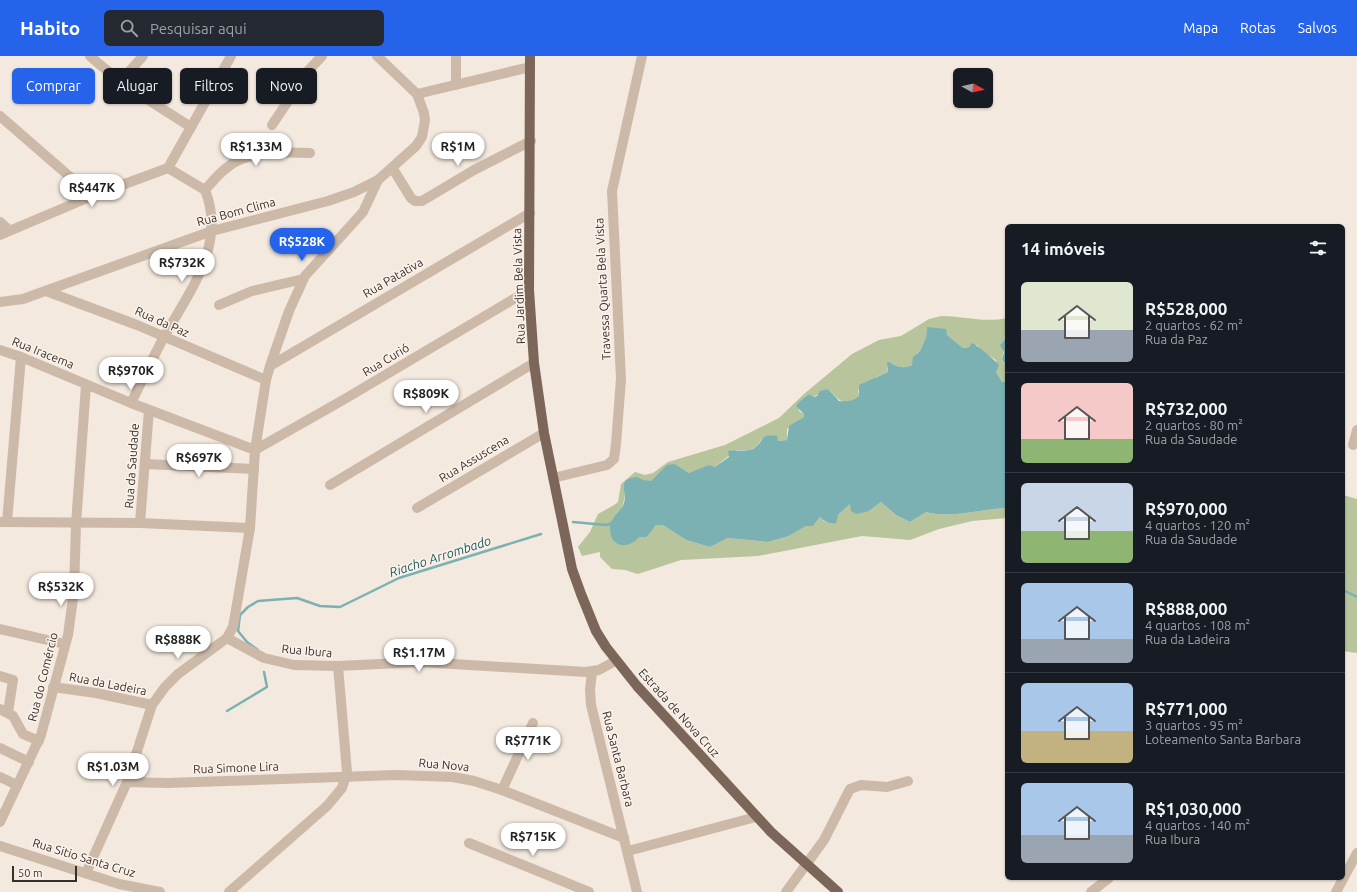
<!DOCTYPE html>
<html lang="pt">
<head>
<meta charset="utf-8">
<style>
  :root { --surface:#171b24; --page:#242831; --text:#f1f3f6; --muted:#9ea1a6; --line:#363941; --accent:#2563eb }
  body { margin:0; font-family:Ubuntu,sans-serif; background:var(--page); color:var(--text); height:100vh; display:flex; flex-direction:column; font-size:15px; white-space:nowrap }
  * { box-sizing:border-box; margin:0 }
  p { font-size:13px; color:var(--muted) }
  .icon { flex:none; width:22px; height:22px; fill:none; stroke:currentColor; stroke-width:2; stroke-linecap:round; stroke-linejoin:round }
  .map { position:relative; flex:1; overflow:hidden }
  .details { position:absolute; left:1005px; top:168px; width:340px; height:656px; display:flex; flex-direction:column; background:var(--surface); border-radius:6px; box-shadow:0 1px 3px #0004 }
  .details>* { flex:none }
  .hud { position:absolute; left:12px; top:12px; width:380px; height:36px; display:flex; gap:8px }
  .needle { width:26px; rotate:98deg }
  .fabs { position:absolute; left:953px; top:12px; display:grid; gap:8px }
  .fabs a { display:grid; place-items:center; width:40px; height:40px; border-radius:6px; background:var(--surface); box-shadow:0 1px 3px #0004; font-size:20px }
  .scale { position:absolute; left:12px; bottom:10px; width:65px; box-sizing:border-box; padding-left:4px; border:2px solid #3a2e29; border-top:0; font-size:11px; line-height:14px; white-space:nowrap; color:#3a2e29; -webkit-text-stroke:3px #fbf3eb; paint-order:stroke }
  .price { position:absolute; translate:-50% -34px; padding:0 9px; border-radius:14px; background:#fff; color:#222; font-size:13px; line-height:26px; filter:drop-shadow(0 1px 2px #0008) }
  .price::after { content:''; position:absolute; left:50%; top:24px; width:12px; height:9px; margin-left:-6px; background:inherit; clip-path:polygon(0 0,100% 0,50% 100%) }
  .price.on { background:var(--accent); color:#fff }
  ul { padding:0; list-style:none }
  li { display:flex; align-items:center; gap:12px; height:100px; padding:0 16px }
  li+li { border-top:1px solid var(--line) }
  li span { display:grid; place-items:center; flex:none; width:112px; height:80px; border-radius:6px; color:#555 }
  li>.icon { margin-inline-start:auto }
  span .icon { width:48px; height:48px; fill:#fffc; stroke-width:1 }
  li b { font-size:17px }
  h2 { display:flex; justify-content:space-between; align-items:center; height:48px; padding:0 16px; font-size:17px }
  .tag { padding:0 14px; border-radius:6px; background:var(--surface); box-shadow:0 1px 3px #0004; font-size:14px; line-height:36px }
  .tag.on { background:var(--accent); color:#fff }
  header { display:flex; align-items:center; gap:24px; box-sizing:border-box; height:56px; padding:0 20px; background:var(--accent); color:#fff }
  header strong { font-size:19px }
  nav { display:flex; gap:22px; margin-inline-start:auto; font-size:14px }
  .search { width:280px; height:36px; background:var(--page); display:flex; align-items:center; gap:10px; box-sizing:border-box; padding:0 14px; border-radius:6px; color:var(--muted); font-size:15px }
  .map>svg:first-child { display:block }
  .green { fill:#b7c49c }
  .water { fill:#7bb1b3 }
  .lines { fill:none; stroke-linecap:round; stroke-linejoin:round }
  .stream { stroke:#7bb1b3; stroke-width:2.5 }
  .minor { stroke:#cdb9a8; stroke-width:10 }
  .major { stroke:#7c6559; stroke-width:10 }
  .labels { text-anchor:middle; stroke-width:3; stroke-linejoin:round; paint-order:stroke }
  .street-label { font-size:12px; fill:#3a2e29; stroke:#fbf3eb }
  .water-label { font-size:13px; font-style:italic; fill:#1c5a5e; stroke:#fbf3eb }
</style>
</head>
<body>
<header>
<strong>Habito</strong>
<div class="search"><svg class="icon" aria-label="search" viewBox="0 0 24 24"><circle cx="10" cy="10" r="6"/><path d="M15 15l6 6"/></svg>Pesquisar aqui</div>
<nav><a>Mapa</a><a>Rotas</a><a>Salvos</a></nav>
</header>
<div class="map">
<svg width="1357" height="836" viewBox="0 0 1357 836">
  <rect width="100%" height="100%" fill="#f4e9de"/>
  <g class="green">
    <path d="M941,260C963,260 985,267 1007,262L1002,305L1007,310V326H1002L996,316V304L983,296L977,289L963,292L947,279L927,271L926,281L920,295L917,297L912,309C904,313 896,311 890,306L887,312L888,316L876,321L858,334L859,340C844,352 839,344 828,333L813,341L809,338L800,345L799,355L804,358V361L787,373V384L778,385L770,379L761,384L756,391L750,394H736L715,411L689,417L675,408C671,411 654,424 651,425C638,428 640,414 624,428C626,442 624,453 612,464L639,481H647L656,469H663L686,484L710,491L728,482L768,486L789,480L806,470H813L820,461L824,465L832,468L838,459L850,448L869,455L881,446L896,459L910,466L926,456C953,463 980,453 1007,452V462L972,465L939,473L910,484L862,480L758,500L681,504L638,518L625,514L612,513L600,501V496L582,500L578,491L590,476L598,458L614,449L618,446L621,428L635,416L645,419L653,417L668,406L725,389L779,362L804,338L852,298L879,284L901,280L929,263Z"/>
    <path d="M1343,439L1357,443V597L1343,595Z"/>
  </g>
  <g class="water">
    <path d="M927,271L946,273L947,279L963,292L969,291L972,287C976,288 997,306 999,309L996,316L1002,326H1007V452C980,453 953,463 926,456L910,466L896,459L881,446L869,455L856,458L851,455L850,448L838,459L836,467C830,469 824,465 820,461L813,470H806L789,480L768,486L728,482L710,491L686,484L663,469H656L647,481H639C633,489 620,493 613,484C610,480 610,473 610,468C613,460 621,455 624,447C628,436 615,423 637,421L643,424L651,425L667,409L675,408L689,417L709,409L715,411L729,401L728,395C735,394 743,395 750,394C764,390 758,376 777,380L778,385L787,384L789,370L804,361V358L796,350L800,345L809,338L814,341L817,340L820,335L828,333L839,345C847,346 853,345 859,340V329L888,316L887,306H890C896,311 904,313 912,309L913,301L920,295L926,281Z"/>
    <path d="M1007,275V310L1002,304L1004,296L1000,289L1004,285Z"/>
  </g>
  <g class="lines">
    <g class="stream">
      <path d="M573,466L606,469L613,467"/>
      <path d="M1343,534L1357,541"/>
      <path d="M258,594L247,586L238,575L240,559L248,551L258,545L297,542L320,550L340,551L399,522L541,478"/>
      <path d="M227,655L267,631L264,616"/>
    </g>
    <g class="minor">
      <path d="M90,0C121,28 156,49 191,71"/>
      <path d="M456,0V29"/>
      <path d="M120,26L143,0"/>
      <path d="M417,38L530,11"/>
      <path d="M0,60L92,140"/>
      <path d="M272,69L308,15L322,0"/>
      <path d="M168,112L231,0"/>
      <path d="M393,113L411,142L415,145H422L474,114L531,85"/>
      <path d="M205,134C212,126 220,116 229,110C248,95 287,96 310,97"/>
      <path d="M0,166L9,174"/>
      <path d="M0,179L92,140L168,112"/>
      <path d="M46,235L137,269L266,324"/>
      <path d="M0,246L23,243L34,239L212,175L328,145L354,136L378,124L416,90L422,81L425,64L424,57L417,38L377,0"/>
      <path d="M219,249L252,235L303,223"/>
      <path d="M0,294L21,301L131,347L255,394L343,344L529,234"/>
      <path d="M270,310L530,157"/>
      <path d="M131,347C142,325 152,303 164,281C189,236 227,189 205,134L168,112"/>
      <path d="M1353,389L1357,374"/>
      <path d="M145,408L254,413"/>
      <path d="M553,422L607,409L614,403L616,388L621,323L612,135L642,0"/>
      <path d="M330,429L534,307"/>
      <path d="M417,452L544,377"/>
      <path d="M0,466L140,467L250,472"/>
      <path d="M7,466L21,301"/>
      <path d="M140,467L149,354"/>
      <path d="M0,573L65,588"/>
      <path d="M227,582L264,602L294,609L338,610L420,606L586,616L599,614L615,605"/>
      <path d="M592,616L590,634L591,649L637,836"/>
      <path d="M0,620L13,624L8,656"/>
      <path d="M53,631L96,637L152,649"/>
      <path d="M0,653L13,660L23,678L39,685"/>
      <path d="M0,692L29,706"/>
      <path d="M0,721L17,729"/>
      <path d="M127,726L168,727L396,719L453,721L474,725L502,734L624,782"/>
      <path d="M502,734L533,667"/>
      <path d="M0,766L41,679L68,579L74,535L76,468L86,329"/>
      <path d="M469,787L589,836"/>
      <path d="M0,790L119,828L160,836"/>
      <path d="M628,795L756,761"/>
      <path d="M86,817L127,726L152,649L165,631L178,618L227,582L233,571L250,472L255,394L266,324L270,310L289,255L305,220L363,156L378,124"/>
      <path d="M229,836L327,750L342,732L347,716L338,610"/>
      <path d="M786,836L824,784L850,733L861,729L887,731L908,725"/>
      <path d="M1091,836L1109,822"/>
      <path d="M1336,836L1357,797"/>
    </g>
    <path class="major" d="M530,0L529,234L534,307L544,377L572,513L581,538L596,575L606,591L637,630L771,776L838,836"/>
  </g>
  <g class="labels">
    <g class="street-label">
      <text transform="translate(236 156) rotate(-15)" y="4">Rua Bom Clima</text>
      <text transform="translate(393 222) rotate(-30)" y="4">Rua Patativa</text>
      <text transform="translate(519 230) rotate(-92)" y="4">Rua Jardim Bela Vista</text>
      <text transform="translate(603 233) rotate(-93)" y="4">Travessa Quarta Bela Vista</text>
      <text transform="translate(162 266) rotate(24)" y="4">Rua da Paz</text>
      <text transform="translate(43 297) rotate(22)" y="4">Rua Iracema</text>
      <text transform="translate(386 304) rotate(-31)" y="4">Rua Curió</text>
      <text transform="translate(474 403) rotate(-31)" y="4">Rua Assuscena</text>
      <text transform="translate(132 410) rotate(-86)" y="4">Rua da Saudade</text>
      <text transform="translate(307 595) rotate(5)" y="4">Rua Ibura</text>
      <text transform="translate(43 621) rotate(-76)" y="4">Rua do Comércio</text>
      <text transform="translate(108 628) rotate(11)" y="4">Rua da Ladeira</text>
      <text transform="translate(679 657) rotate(48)" y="4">Estrada de Nova Cruz</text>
      <text transform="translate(618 703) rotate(76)" y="4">Rua Santa Barbara</text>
      <text transform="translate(444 709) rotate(5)" y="4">Rua Nova</text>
      <text transform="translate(236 712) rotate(-2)" y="4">Rua Simone Lira</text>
      <text transform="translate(84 802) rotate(17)" y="4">Rua Sitio Santa Cruz</text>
    </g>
    <g class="water-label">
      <text transform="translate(440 500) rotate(-18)" y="5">Riacho Arrombado</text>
    </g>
  </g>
</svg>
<div class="fabs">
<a><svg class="needle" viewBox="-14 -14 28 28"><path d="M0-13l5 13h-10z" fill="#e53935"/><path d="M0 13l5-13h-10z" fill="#9ea1a6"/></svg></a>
</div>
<div class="scale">50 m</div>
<b class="price" style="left:256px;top:111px">R$1.33M</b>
<b class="price" style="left:458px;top:111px">R$1M</b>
<b class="price" style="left:92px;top:152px">R$447K</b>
<b class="price on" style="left:302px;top:206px">R$528K</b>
<b class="price" style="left:182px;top:227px">R$732K</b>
<b class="price" style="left:131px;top:335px">R$970K</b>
<b class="price" style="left:426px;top:358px">R$809K</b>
<b class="price" style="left:199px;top:422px">R$697K</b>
<b class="price" style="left:61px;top:551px">R$532K</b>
<b class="price" style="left:178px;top:604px">R$888K</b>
<b class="price" style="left:419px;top:617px">R$1.17M</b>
<b class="price" style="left:528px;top:705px">R$771K</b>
<b class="price" style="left:113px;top:731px">R$1.03M</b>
<b class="price" style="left:533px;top:801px">R$715K</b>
<div class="hud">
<a class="tag on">Comprar</a>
<a class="tag">Alugar</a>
<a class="tag">Filtros</a>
<a class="tag">Novo</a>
</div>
<section class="details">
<h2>14 imóveis<svg class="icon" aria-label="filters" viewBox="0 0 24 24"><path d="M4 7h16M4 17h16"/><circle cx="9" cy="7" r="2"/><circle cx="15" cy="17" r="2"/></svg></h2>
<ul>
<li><span style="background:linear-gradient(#dfe7d0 60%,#9aa5b1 0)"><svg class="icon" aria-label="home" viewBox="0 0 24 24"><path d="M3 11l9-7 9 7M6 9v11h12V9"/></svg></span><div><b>R$528,000</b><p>2 quartos · 62 m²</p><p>Rua da Paz</p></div></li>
<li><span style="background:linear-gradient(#f6c9c9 70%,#8fb573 0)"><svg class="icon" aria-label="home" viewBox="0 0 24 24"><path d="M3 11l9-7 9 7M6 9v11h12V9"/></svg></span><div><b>R$732,000</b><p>2 quartos · 80 m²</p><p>Rua da Saudade</p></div></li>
<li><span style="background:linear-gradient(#c9d6e8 60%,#8fb573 0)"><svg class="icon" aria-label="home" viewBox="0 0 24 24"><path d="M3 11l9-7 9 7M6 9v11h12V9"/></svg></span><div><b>R$970,000</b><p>4 quartos · 120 m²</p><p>Rua da Saudade</p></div></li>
<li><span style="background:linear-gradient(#a9c7e8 70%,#9aa5b1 0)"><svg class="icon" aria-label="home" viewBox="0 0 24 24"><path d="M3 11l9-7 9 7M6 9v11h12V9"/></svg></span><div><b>R$888,000</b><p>4 quartos · 108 m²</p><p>Rua da Ladeira</p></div></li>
<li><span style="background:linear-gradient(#a9c7e8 60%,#c2b280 0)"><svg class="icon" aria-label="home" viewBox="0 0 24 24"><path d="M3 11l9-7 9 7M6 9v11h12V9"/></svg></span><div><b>R$771,000</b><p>3 quartos · 95 m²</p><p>Loteamento Santa Barbara</p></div></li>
<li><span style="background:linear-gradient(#a9c7e8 65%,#9aa5b1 0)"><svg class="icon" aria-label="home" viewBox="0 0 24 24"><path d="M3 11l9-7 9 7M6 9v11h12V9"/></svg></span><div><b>R$1,030,000</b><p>4 quartos · 140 m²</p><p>Rua Ibura</p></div></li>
</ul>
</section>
</div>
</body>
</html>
